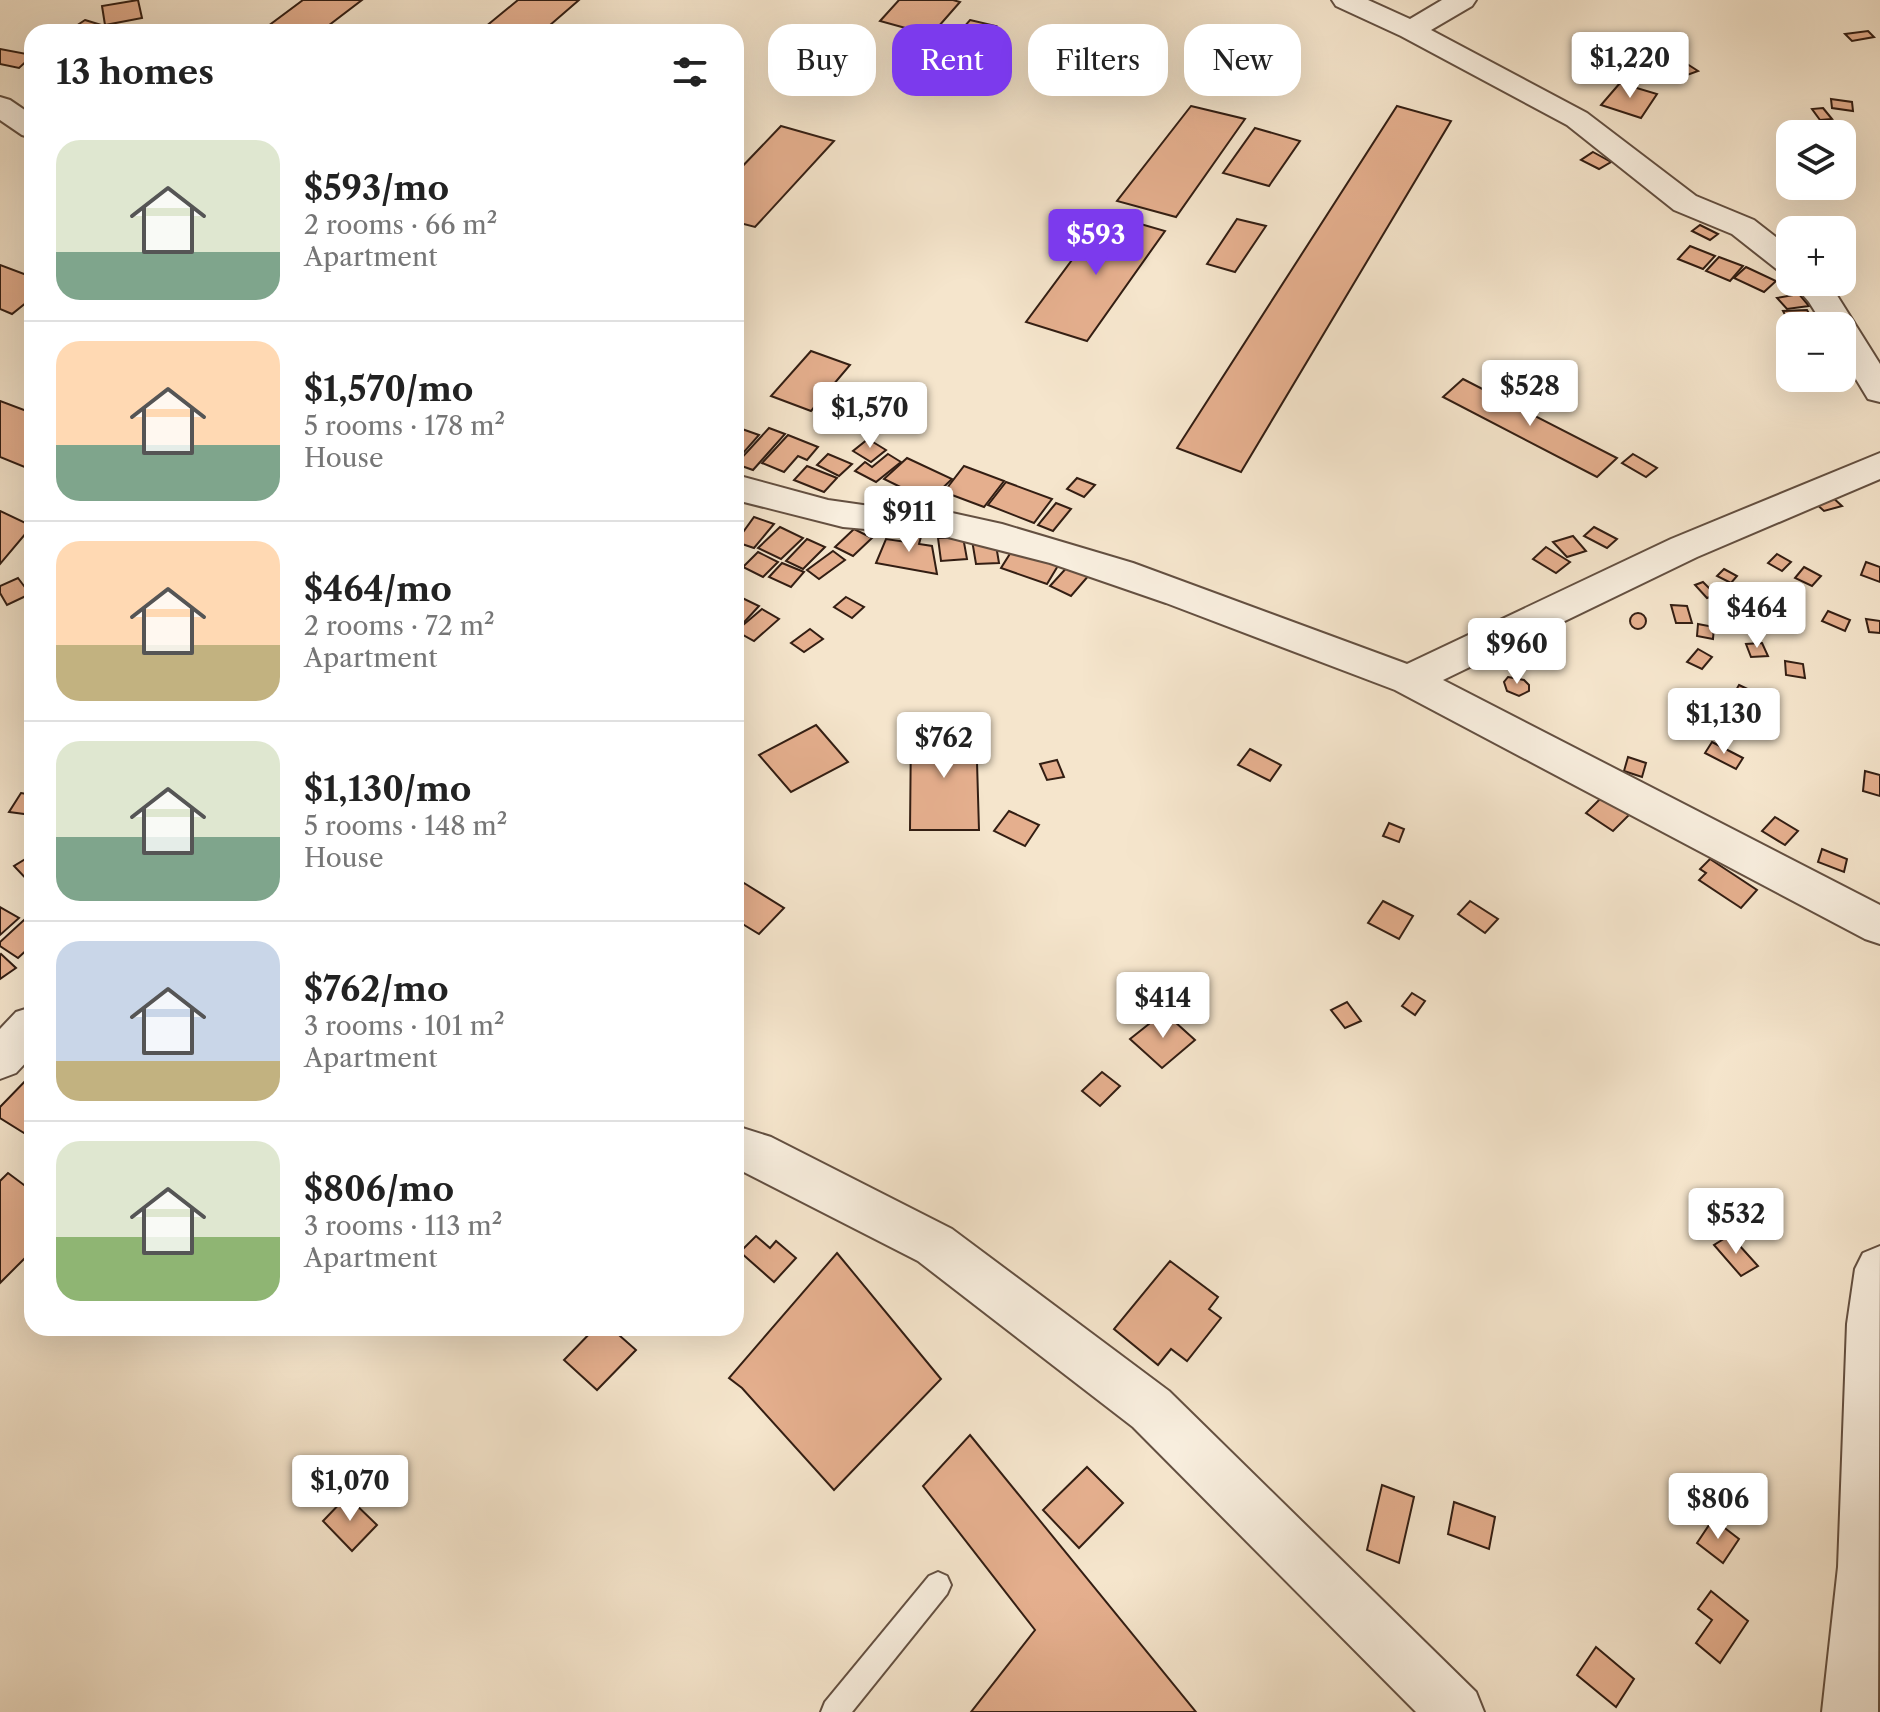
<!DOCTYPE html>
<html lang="en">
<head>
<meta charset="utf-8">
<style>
  :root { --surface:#fff; --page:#f6f6f6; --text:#222; --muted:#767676; --line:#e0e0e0; --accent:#7c3aed }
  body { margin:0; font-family:"Libre Caslon Text",serif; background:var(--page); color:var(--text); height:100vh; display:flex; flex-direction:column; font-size:30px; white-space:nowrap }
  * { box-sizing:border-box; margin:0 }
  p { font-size:26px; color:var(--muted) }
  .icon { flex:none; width:44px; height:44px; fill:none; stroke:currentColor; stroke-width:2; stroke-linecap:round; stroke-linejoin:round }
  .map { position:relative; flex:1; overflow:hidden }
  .details { position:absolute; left:24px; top:24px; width:720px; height:1312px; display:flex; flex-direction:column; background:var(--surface); border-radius:24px; box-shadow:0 8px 32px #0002 }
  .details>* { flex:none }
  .guide { position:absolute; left:768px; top:24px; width:760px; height:72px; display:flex; gap:16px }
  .buttons { position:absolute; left:1776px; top:120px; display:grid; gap:16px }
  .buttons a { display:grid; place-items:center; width:80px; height:80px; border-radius:16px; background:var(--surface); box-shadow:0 8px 32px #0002; font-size:40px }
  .price { position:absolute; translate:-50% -68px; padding:0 18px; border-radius:8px; background:#fff; color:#222; font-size:26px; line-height:52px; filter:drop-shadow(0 2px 4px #0008) }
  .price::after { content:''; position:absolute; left:50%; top:48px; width:24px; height:18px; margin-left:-12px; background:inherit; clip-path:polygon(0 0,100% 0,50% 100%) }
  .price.active { background:var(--accent); color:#fff }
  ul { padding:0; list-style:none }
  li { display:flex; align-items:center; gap:24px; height:200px; padding:0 32px }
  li+li { border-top:2px solid var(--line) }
  li span { display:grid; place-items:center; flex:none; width:224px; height:160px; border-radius:24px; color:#555 }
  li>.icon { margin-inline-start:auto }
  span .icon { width:96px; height:96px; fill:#fffc; stroke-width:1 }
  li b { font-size:34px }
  h2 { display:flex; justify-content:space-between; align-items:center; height:96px; padding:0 32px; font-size:34px }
  .tag { padding:0 28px; border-radius:24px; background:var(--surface); box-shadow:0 8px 32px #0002; font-size:28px; line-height:72px }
  .tag.active { background:var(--accent); color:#fff }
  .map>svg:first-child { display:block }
  .building { fill:#e5af8e; stroke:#331e13; stroke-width:2 }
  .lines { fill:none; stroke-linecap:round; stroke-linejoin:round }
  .service-casing { stroke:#645041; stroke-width:4 }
  .minor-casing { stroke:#645041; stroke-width:4 }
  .service { fill:#f8eede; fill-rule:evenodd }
  .minor { fill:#f8eede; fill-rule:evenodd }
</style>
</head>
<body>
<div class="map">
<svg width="1880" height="1712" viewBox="0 0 1880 1712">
  <rect width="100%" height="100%" fill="#f5e5cc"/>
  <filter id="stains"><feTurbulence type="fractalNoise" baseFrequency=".0025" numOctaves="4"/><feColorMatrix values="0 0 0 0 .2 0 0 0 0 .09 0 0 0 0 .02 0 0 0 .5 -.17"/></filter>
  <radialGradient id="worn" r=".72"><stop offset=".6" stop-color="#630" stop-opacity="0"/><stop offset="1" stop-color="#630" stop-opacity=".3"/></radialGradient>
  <g class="building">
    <path d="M138,0L142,18L105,25L102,6Z"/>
    <path d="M303,0H362L320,32H260Z"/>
    <path d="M518,0H579L542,32H479Z"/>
    <path d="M899,0H953L960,2L931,35L880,21Z"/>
    <path d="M85,20L121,31L67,32Z"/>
    <path d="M970,20L996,26L983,42L957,35Z"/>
    <path d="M1868,31L1874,37L1852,41L1845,34Z"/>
    <path d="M0,49L32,55V56L19,68L0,64Z"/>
    <path d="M1684,62L1698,71L1671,81L1657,71Z"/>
    <path d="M1620,83L1657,94L1641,118L1601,105Z"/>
    <path d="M1831,99L1852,102L1853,111L1832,108Z"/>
    <path d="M1191,106L1245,119L1176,217L1117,201Z"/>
    <path d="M1397,106L1451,121L1241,472L1177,448Z"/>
    <path d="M1823,108L1832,119L1820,120L1812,109Z"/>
    <path d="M781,126L834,141L755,227L736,222V173Z"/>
    <path d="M1255,128L1300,141L1269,186L1223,173Z"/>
    <path d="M1593,152L1611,162L1599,169L1581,160Z"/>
    <path d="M1106,214L1165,231L1087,341L1026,322Z"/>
    <path d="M1237,219L1266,226L1235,272L1207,264Z"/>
    <path d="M1700,225L1718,234L1710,240L1692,231Z"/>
    <path d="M1690,246L1715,256L1703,269L1678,259Z"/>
    <path d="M1719,257L1743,266L1730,281L1706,271Z"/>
    <path d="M0,265L32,277V298L12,314L0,309Z"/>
    <path d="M1746,267L1776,281L1764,292L1734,278Z"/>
    <path d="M1799,294L1809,306L1787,309L1777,298Z"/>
    <path d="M1807,310L1816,326H1791L1783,311Z"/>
    <path d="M811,351L850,365L811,411L771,396Z"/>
    <path d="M1463,379L1617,458L1597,477L1443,397Z"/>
    <path d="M0,401L32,413V470L0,457Z"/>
    <path d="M769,428L785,434L753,470L736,464Z"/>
    <path d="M742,429L759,435L737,460L736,436Z"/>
    <path d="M788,435L818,447L807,460L798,456L784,472L762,463Z"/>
    <path d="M868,439L886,450L871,462L853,451Z"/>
    <path d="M828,454L852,464L839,476L817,465Z"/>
    <path d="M888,454L901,462L876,482L855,471L865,462L872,467Z"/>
    <path d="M1633,454L1657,468L1646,477L1622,463Z"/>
    <path d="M907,458L952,479L929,501L884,479Z"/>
    <path d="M807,466L837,478L824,492L794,480Z"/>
    <path d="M964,466L1004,481L984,507L944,492Z"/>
    <path d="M1077,478L1095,485L1084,497L1067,489Z"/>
    <path d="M1006,482L1052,499L1034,523L988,505Z"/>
    <path d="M1830,495L1842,506L1824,511L1812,500Z"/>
    <path d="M1056,503L1071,509L1053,531L1038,525Z"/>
    <path d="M0,511L32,526L0,564Z"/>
    <path d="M754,517L774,524L754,548L736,542Z"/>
    <path d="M780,527L803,538L781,559L758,548Z"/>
    <path d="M1594,527L1617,539L1607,548L1584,536Z"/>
    <path d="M854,529L872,538L853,556L835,547Z"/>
    <path d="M909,531L922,533L919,544L932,546L937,574L876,563L886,539L906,542Z"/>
    <path d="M1573,536L1586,551L1567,557L1553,542Z"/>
    <path d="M963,537L967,559L941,561L938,538Z"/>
    <path d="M807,539L825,547L803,569L786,561Z"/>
    <path d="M995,539L999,563L976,564L972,540Z"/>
    <path d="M1546,547L1570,562L1556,573L1533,559Z"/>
    <path d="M1013,549L1059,564L1047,584L1001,568Z"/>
    <path d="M833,551L845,560L819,579L807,570Z"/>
    <path d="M758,552L778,562L763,577L743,567Z"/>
    <path d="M1777,554L1791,562L1782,571L1768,563Z"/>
    <path d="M1866,562L1880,567V582L1861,575Z"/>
    <path d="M782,563L804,572L791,587L769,577Z"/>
    <path d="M1070,564L1090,574L1071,596L1050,586Z"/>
    <path d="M1804,567L1821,576L1812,586L1795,578Z"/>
    <path d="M1724,569L1737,576L1731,583L1717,576Z"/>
    <path d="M18,578L30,594L7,605L0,593V586Z"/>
    <path d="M1703,582L1716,595L1707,598L1695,585Z"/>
    <path d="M736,595L759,606L736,631Z"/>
    <path d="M846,597L864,607L852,618L834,607Z"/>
    <path d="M1671,605L1687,606L1692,623H1676Z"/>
    <path d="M762,609L779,619L754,641L736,631Z"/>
    <path d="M1828,611L1850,620L1845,631L1822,621Z"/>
    <circle cx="1638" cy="621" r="8"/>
    <path d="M1866,619L1880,621V633L1869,632Z"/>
    <path d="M1698,624L1714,627L1713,639L1697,636Z"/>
    <path d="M810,629L823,639L804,652L791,643Z"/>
    <path d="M1762,643L1768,656L1751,657L1746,644Z"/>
    <path d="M1698,649L1712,657L1702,669L1687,662Z"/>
    <path d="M1785,661L1803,664L1805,678L1786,675Z"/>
    <path d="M1508,677L1524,680L1529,685V691L1519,696L1507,691L1504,682Z"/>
    <path d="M1739,685L1754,692L1748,704L1732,697Z"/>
    <path d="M1688,691L1711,702L1700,716L1678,705Z"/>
    <path d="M816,725L848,762L791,792L759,755Z"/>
    <path d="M911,728H976L979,830H910Z"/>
    <path d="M1712,742L1743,758L1736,769L1705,753Z"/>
    <path d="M1250,749L1281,765L1270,781L1238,765Z"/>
    <path d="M1628,757L1646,763L1642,777L1624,771Z"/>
    <path d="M1057,760L1064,777L1047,780L1040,764Z"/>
    <path d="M1865,771L1880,775V796L1863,791Z"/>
    <path d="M21,793L32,795V815L9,812Z"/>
    <path d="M1602,797L1629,815L1613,831L1586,813Z"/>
    <path d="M1009,811L1039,825L1025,846L994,831Z"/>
    <path d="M1775,817L1798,831L1785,845L1762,831Z"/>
    <path d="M1389,823L1404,829L1399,842L1383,836Z"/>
    <path d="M1822,849L1847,859L1844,872L1818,862Z"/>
    <path d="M32,855V885L14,866Z"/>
    <path d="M1710,859L1757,890L1741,908L1699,880L1706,873L1700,869Z"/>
    <path d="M744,883L784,908L759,934L736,920V892Z"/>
    <path d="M1383,901L1413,916L1399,939L1368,923Z"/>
    <path d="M1470,901L1498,919L1485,933L1458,914Z"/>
    <path d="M0,907L19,918L0,935Z"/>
    <path d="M24,920L32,925V945L18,958L0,946V942Z"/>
    <path d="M1,954L16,968L0,979V955Z"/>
    <path d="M1412,993L1425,1001L1415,1015L1402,1006Z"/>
    <path d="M1347,1002L1361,1021L1345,1028L1331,1010Z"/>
    <path d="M1164,1012L1195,1040L1162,1068L1130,1039Z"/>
    <path d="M1102,1072L1120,1086L1100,1106L1082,1091Z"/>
    <path d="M32,1074V1125L24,1133L0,1118V1107Z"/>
    <path d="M8,1173L32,1191V1251L0,1283V1181Z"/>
    <path d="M1730,1235L1758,1266L1741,1276L1714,1245Z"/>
    <path d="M756,1236L770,1248L776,1241L796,1258L774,1282L740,1252Z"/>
    <path d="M837,1253L941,1379L834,1490L742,1388L729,1378Z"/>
    <path d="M1170,1261L1218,1297L1209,1309L1221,1318L1187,1361L1171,1349L1158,1365L1114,1329Z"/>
    <path d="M595,1328H611L636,1350L597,1390L564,1360Z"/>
    <path d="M970,1435L1196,1712H971L1035,1630L923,1486Z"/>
    <path d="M1087,1467L1123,1503L1079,1548L1043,1510Z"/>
    <path d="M1382,1485L1414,1497L1399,1563L1367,1550Z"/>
    <path d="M347,1496L377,1525L352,1551L323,1521Z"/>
    <path d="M1454,1502L1495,1517L1489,1549L1448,1534Z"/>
    <path d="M1713,1519L1739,1539L1723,1563L1697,1543Z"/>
    <path d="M1711,1591L1748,1621L1720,1663L1696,1643L1712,1620L1698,1609Z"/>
    <path d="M1596,1647L1634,1679L1616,1707L1577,1675Z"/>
  </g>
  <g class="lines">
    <defs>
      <path id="service" d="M938,1572L947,1576L951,1585L947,1594L852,1712H821L825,1702L929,1576Z"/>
      <g id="minor">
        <path d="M1332,0H1368L1410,19L1442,0H1476L1472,6L1431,30L1587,113L1696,196L1754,220L1790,248V274L1779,271L1732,234L1674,210L1567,125L1401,36L1336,6Z"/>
        <path d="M0,97L10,100L32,115V138L22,135L0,120Z"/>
        <path d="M1792,282H1826L1833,289L1880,364V402L1868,399L1842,356V326H1824L1809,302Z"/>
        <path d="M1880,453V479L1697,557L1443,680L1880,905V944L1865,939L1395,690L1166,603L1050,563L944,536L843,527L736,500V475L828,500L870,506L934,509L1002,524L1133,563L1407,664L1671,539Z"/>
        <path d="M32,1007V1056L16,1073L0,1079V1029L16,1012Z"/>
        <path d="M736,1126L771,1137L952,1229L1169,1391L1476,1692L1484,1712H1416L1133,1427L918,1261L736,1168Z"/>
        <path d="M1880,1246L1878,1712H1822L1838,1567L1847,1324L1855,1269L1863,1253Z"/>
      </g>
    </defs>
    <use href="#service" class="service-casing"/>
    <use href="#minor" class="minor-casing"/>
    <use href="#service" class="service"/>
    <use href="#minor" class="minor"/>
  </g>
  <rect width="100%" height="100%" filter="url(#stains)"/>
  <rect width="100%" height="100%" fill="url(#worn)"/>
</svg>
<div class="buttons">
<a><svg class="icon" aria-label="layers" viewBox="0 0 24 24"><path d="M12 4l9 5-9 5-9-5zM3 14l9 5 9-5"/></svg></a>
<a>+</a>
<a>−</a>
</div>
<b class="price" style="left:1630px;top:100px">$1,220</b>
<b class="price active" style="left:1096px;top:277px">$593</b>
<b class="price" style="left:1530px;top:428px">$528</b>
<b class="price" style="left:870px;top:450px">$1,570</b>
<b class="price" style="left:909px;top:554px">$911</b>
<b class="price" style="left:1757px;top:650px">$464</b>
<b class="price" style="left:1517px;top:686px">$960</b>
<b class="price" style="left:1724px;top:756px">$1,130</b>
<b class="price" style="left:944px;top:780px">$762</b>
<b class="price" style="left:1163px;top:1040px">$414</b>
<b class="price" style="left:1736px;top:1256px">$532</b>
<b class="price" style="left:350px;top:1523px">$1,070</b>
<b class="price" style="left:1718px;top:1541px">$806</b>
<div class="guide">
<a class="tag">Buy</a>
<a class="tag active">Rent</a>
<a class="tag">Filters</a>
<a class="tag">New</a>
</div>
<section class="details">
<h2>13 homes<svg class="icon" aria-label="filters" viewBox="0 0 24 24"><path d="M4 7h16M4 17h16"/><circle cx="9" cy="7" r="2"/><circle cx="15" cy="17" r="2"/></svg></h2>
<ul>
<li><span style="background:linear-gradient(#dfe7d0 70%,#7fa58c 0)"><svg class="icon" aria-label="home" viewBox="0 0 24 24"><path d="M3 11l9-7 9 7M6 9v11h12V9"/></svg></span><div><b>$593/mo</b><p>2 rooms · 66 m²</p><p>Apartment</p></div></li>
<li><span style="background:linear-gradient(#ffd9b3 65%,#7fa58c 0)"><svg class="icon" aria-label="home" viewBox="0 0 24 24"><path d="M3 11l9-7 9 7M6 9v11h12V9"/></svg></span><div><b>$1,570/mo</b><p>5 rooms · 178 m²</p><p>House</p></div></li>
<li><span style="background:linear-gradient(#ffd9b3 65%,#c2b280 0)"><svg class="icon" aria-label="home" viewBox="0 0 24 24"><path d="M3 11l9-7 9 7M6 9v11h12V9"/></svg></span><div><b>$464/mo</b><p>2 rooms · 72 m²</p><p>Apartment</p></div></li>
<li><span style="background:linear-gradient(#dfe7d0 60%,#7fa58c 0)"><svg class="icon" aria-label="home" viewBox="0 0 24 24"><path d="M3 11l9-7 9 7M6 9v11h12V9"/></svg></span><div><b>$1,130/mo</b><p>5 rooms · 148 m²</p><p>House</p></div></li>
<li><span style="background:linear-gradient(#c9d6e8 75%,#c2b280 0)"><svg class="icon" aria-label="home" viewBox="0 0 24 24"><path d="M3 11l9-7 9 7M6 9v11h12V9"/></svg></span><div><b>$762/mo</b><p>3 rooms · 101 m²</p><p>Apartment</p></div></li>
<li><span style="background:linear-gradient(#dfe7d0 60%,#8fb573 0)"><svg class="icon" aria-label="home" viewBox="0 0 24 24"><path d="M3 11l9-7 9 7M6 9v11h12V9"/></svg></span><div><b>$806/mo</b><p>3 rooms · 113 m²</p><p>Apartment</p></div></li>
</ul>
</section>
</div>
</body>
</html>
